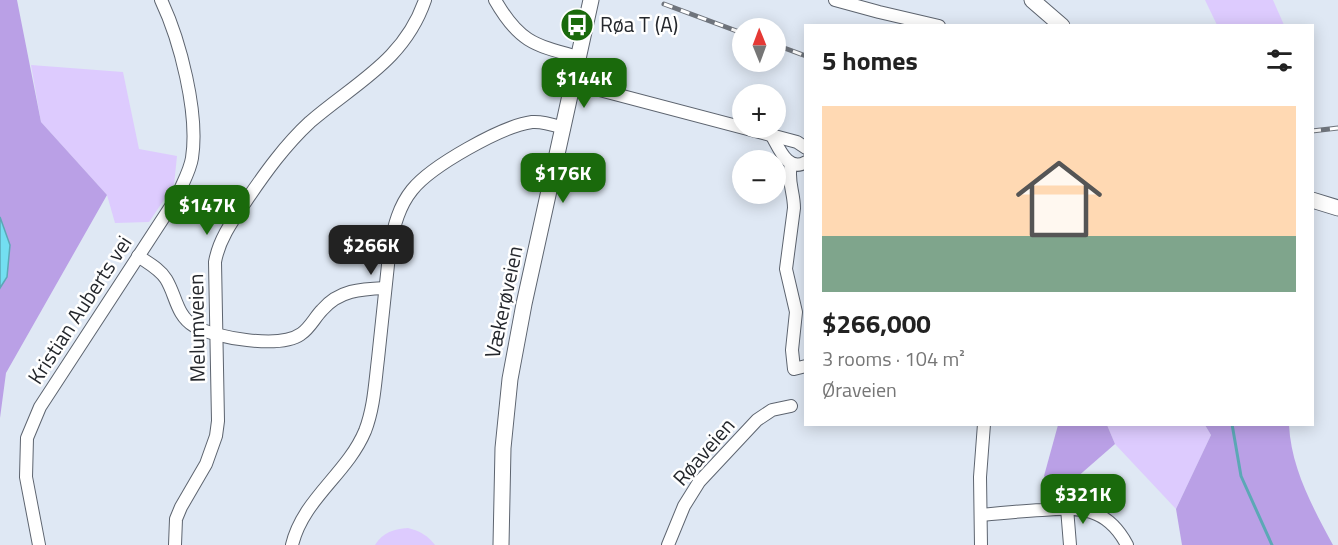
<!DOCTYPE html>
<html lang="en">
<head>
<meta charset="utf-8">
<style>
  :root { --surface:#fff; --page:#f2f2f2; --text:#222; --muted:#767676; --line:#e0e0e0; --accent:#1a6a0c }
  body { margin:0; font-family:"Titillium Web",sans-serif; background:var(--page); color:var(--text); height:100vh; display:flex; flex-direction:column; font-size:22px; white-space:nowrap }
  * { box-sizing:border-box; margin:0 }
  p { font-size:20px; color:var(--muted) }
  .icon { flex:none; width:33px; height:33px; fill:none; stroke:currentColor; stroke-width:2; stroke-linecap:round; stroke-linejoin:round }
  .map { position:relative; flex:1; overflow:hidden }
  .drawer { position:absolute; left:804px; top:24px; width:510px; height:402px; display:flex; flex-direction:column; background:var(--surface); border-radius:0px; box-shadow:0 3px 15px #0003 }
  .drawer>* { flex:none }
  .needle { width:39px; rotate:359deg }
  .controls { position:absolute; left:732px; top:18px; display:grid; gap:12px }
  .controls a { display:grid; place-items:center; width:54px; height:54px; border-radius:50%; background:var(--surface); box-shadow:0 3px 15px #0003; font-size:30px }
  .price { position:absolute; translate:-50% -51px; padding:0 14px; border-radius:12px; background:var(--accent); color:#fff; font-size:20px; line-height:39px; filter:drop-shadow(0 2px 3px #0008) }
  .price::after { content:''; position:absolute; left:50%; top:36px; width:18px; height:14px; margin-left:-9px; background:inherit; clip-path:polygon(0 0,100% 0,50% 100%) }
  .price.active { background:#222; color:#fff }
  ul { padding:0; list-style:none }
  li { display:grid; align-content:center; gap:12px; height:318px; padding:0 18px }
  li+li { border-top:2px solid var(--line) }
  li span { display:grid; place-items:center; height:186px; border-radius:0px; color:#555 }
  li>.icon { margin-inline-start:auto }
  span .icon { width:108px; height:108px; fill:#fffc; stroke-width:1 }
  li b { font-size:26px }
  h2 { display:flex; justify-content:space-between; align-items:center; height:72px; padding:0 18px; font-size:26px }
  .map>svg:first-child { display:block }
  .green { fill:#ddcbfe }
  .forest { fill:#baa0e6 }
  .water { fill:#73dff1; stroke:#5ca8b6; stroke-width:1.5 }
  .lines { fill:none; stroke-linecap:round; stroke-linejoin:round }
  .stream { stroke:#5ca8b6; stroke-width:3 }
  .minor-casing { stroke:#5d646f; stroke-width:14 }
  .major-casing { stroke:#5d646f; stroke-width:17 }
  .minor { stroke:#fff; stroke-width:12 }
  .major { stroke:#fff; stroke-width:15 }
  .rail-casing { stroke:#6f747c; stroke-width:5 }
  .rail { stroke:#fff; stroke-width:3; stroke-dasharray:9; stroke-linecap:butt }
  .labels { text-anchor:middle; stroke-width:5; stroke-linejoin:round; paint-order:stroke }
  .poi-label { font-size:21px; fill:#25282d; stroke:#fff; text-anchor:start }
  .street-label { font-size:21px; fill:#25282d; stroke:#fff }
</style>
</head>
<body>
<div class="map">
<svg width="1338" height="545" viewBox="0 0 1338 545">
  <rect width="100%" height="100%" fill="#dfe8f4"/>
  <g class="green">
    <path d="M1205,0H1273L1284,25H1217Z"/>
    <path d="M31,65L123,72L139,149L177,156L174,185L149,222L115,223L107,195L41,122Z"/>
    <path d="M1107,425H1205L1211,435L1176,509L1115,444Z"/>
    <path d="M408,528C420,531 427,535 435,545H375C383,532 394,529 408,528Z"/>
  </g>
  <g class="forest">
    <path d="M0,0H17L41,122L107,195L6,373L0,418Z"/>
    <path d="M1058,425H1107L1115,444L1052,499L1044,476Z"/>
    <path d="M1205,425H1289C1291,468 1313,508 1333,545H1182L1176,509L1211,435Z"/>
  </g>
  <path class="water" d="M0,217L10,245L7,277L0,288Z"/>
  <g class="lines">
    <path class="stream" d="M1232,424L1241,476L1272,545"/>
    <defs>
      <g id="minor">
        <path d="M495,0C519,42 534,45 578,57"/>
        <path d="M835,0L879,12L939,26"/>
        <path d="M573,83L797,142L806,148"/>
        <path d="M772,136C779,148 788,173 806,162"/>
        <path d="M791,164C787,180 794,192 794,208L786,269L796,312L792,350L794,369L806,366"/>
        <path d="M138,256C148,263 160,269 166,279C176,295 176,315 194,326C215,338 280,349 301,334C310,328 315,317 322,310C339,290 361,289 385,288"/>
        <path d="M1067,508L1070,545"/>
        <path d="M981,515C1001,513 1022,511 1042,510C1080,507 1107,507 1127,545"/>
        <path d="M39,545L26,477L27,438L40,407L177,197C182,184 190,171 192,158C199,113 180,40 161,0"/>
        <path d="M175,545L176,519L181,507L206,464L216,436L218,421L215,262C219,239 233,220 246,201C265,173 285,145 310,122C355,83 404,61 425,0"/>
        <path d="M292,545C303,499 347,474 365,431C374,408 375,383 378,359C382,321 386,283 390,246C394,226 399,206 412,190C431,166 502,126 532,122C543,121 554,125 564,128"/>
        <path d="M668,545L684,506L699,482L757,420L772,410L791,406"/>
        <path d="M981,545L980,477L984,424"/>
      </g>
      <g id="major">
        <path d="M1032,0L1062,26"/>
        <path d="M1312,200L1338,208"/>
        <path d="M501,545L503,448L510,379L524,304L591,0"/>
      </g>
    </defs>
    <use href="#minor" class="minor-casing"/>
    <use href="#major" class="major-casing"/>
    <use href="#minor" class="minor"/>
    <use href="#major" class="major"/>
    <defs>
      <g id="rail">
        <path d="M664,4L742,33"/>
        <path d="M776,45L806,56"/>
        <path d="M1312,131L1338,128"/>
      </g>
    </defs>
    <use href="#rail" class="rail-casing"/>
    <use href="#rail" class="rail"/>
  </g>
  <defs>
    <symbol id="bus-disc" viewBox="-11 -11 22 22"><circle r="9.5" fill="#1a6a0c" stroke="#fff"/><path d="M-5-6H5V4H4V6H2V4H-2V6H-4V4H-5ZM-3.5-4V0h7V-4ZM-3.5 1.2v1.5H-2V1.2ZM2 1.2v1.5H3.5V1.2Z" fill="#fff"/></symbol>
  </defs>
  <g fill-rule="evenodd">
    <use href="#bus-disc" x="558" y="6" width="38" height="38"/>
  </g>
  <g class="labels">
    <g class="poi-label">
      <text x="600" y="32">Røa T (A)</text>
    </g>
    <g class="street-label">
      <text transform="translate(504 302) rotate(-78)" y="7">Vækerøveien</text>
      <text transform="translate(80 310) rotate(-57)" y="7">Kristian Auberts vei</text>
      <text transform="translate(197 328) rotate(-91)" y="7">Melumveien</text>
      <text transform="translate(704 452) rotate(-49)" y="7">Røaveien</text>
    </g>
  </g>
</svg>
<div class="controls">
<a><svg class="needle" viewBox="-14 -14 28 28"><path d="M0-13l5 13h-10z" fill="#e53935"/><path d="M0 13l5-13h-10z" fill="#767676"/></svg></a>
<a>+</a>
<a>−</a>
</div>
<b class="price" style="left:584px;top:109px">$144K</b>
<b class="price" style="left:563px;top:204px">$176K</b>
<b class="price" style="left:207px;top:236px">$147K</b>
<b class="price active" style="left:371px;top:276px">$266K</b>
<b class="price" style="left:1083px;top:525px">$321K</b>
<section class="drawer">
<h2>5 homes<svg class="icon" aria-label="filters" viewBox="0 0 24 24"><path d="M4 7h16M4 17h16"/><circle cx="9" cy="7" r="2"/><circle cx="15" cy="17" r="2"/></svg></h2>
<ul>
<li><span style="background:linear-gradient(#ffd9b3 70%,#7fa58c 0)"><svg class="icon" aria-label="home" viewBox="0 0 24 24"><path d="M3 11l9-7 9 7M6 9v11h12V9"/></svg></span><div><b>$266,000</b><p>3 rooms · 104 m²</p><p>Øraveien</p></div></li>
</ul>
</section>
</div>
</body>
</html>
